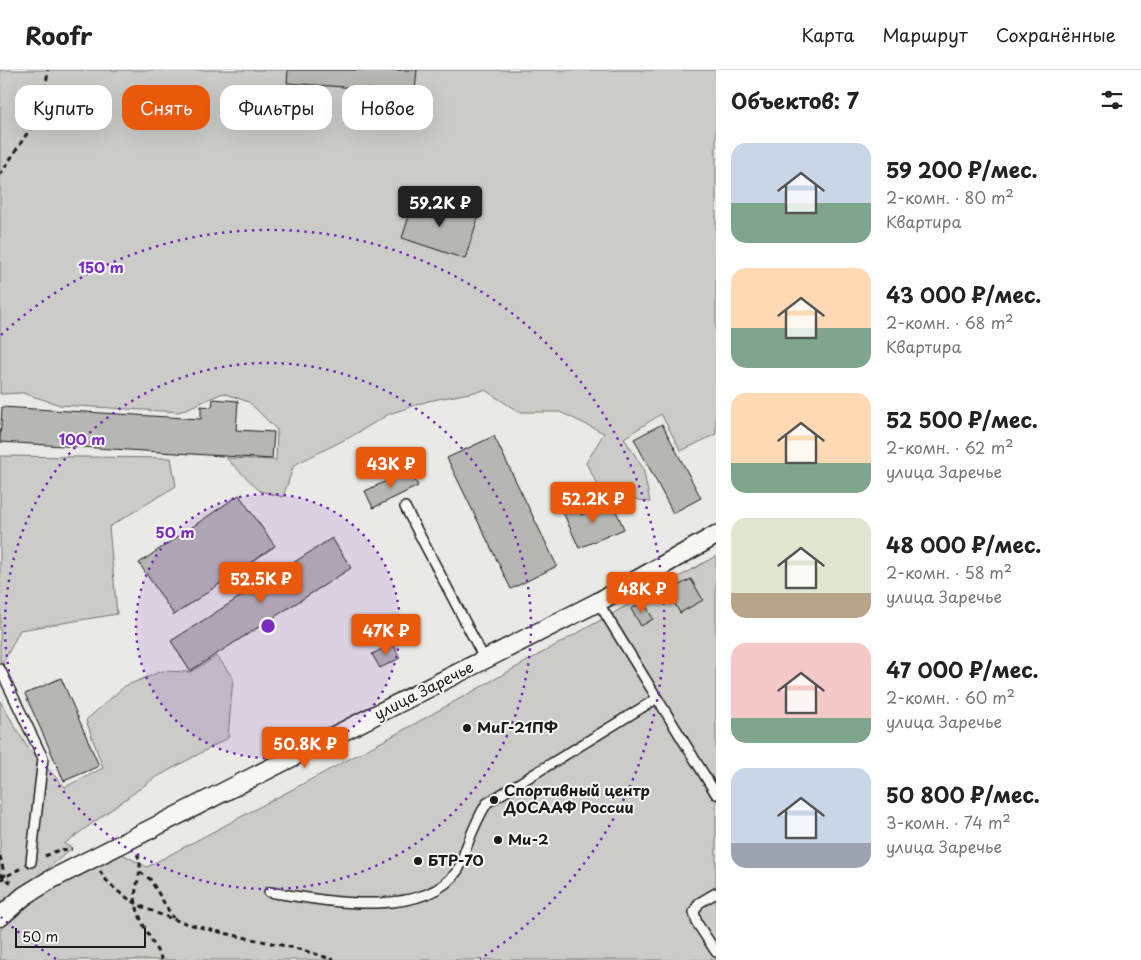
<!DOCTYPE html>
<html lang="ru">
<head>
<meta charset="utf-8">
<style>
  :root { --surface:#fff; --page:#f6f6f6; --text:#222; --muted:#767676; --line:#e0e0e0; --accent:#ea580c }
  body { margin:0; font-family:"Playpen Sans",sans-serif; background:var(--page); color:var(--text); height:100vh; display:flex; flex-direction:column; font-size:19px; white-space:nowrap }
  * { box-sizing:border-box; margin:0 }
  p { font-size:16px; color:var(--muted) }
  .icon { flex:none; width:28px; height:28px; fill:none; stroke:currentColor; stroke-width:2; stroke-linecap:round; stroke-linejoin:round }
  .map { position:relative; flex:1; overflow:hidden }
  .panel { display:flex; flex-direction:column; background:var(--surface); width:425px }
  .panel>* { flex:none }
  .guide { position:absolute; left:15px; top:15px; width:475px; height:45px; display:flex; gap:10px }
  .scale { position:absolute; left:15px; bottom:12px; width:131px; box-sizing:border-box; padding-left:5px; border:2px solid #1c1c1c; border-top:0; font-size:14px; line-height:18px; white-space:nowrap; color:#1c1c1c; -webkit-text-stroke:4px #f6f6f2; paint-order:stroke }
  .price { position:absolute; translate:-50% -42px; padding:0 11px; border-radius:5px; background:var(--accent); color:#fff; font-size:16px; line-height:32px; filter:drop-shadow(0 1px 2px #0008) }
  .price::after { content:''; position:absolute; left:50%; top:30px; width:15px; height:11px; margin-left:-8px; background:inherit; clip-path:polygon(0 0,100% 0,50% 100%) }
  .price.active { background:#222; color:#fff }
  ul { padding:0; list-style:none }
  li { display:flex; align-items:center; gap:15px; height:125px; padding:0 15px }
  li span { display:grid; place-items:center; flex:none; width:140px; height:100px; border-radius:15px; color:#555 }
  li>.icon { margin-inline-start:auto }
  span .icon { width:60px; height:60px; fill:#fffc; stroke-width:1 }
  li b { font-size:21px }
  h2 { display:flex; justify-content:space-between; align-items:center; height:60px; padding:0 15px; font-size:21px }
  .chip { padding:0 18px; border-radius:15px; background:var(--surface); box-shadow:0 5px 20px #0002; font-size:18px; line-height:45px }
  .chip.active { background:var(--accent); color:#fff }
  header { display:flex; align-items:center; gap:30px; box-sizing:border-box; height:70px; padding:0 25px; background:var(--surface); border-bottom:1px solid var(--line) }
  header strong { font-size:24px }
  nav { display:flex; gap:28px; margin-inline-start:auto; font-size:18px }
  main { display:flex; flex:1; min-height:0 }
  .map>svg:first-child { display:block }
  .green { fill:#cbcbc7; stroke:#747472 }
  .building { fill:#b6b6b3; stroke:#1c1c1c }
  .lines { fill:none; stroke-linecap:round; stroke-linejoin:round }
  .lane-casing { stroke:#1c1c1c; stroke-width:12 }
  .street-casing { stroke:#1c1c1c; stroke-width:21 }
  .path { stroke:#1c1c1c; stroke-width:3; stroke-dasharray:5 4; stroke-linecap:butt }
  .lane { stroke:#f6f6f2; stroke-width:9 }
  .street { stroke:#f6f6f2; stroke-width:18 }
  .ring { fill:none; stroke:#7b2cbf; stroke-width:2.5; stroke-dasharray:2.5 5 }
  .poi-dot { fill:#1c1c1c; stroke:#f6f6f2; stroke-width:2 }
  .labels { text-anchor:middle; stroke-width:4; stroke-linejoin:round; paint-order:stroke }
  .street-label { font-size:15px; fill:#1c1c1c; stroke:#f6f6f2 }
  .poi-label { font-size:15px; font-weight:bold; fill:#1c1c1c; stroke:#f6f6f2; text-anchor:start }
  .centre { fill:#7b2cbf; stroke:#f6f6f2; stroke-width:2.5 }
  .ring-label { font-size:15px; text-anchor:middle; font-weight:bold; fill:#7b2cbf; stroke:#f6f6f2; stroke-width:4; stroke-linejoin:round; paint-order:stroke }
</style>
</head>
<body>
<header>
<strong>Roofr</strong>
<nav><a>Карта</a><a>Маршрут</a><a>Сохранённые</a></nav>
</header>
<main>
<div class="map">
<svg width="716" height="890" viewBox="0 0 716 890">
  <rect width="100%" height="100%" fill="#e9e9e5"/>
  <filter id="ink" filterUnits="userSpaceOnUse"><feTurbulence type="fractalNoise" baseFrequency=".02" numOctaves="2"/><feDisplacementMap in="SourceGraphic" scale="10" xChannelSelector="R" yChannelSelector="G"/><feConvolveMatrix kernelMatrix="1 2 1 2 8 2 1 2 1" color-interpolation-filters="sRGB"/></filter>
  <g filter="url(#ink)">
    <g class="green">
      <path d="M0,0H716V364L681,381L661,344L624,368L643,398L650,432L602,423L586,393L604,363L560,342H519L485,320L428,331L389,344L352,366L294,395L283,427L260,421L226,388L276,390L277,360L249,332L223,323L179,342L60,335L23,323L0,324Z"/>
      <path d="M0,386L171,388L176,416L109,457L117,544L20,560L0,599Z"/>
      <path d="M716,486V890H0V860L40,826L122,784L147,797L398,663Z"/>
      <path d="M217,586L233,608L228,668L153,709L64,774L72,778L45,801L0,833V631L27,677L65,717L103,698L86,650L125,616L162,601L190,602Z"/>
    </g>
    <g class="building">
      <path d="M288,0H417L415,22L287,13Z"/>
      <path d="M415,128L478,148L465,189L402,168Z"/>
      <path d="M213,329L238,331L236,360L274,362L272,389L0,372L2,337L201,349V336L212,337Z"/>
      <path d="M662,354L701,428L673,443L634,369Z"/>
      <path d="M494,366L557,496L511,519L447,388Z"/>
      <path d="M410,400L418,416L373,438L365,421Z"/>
      <path d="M239,425L275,476L174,545L139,493Z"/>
      <path d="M612,432L624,459L579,478L562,440L577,434L581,445Z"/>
      <path d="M332,468L351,498L190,601L171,571Z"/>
      <path d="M691,509L703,530L680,543L668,521Z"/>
      <path d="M644,532L653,549L641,556L631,539Z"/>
      <path d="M393,574L400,588L380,598L372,584Z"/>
      <path d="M61,608L99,696L64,711L25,624Z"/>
    </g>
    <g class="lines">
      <defs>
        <g id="lane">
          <path d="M405,437L485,590"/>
          <path d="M598,532L716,724"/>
          <path d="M0,599L43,688L31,792"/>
          <path d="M269,822C320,830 424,851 458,800C462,794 463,785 466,778C472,762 478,747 487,733L656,629"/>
          <path d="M716,823L699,833L694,842L697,853L716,882"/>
        </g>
        <path id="street" d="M0,847L24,826L50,810L598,532L716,465"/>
      </defs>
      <use href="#lane" class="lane-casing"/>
      <use href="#street" class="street-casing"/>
      <g class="path">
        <path d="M0,105L43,39L48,0"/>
        <path d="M137,784C146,800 132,817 136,834C140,853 153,872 162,890"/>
        <path d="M0,786L5,807"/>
        <path d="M45,786L59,780L72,779"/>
        <path d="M100,801C129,852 241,865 294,878C308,881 321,886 334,890"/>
        <path d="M140,802L150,809L173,848"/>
        <path d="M0,804L14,815"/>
        <path d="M0,810L21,798"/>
      </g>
      <use href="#lane" class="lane"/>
      <use href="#street" class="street"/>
    </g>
  </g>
  <circle cx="268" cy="556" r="132" fill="#7b2cbf" fill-opacity=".12"/>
  <g class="ring">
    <circle cx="268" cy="556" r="132"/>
    <circle cx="268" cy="556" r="263"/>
    <path d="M56 889A395 395 0 0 1 1 847M1 265A395 395 0 1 1 480 889"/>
  </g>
  <g class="poi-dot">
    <circle cx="467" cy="658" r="5"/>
    <circle cx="494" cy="730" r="5"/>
    <circle cx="498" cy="770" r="5"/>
    <circle cx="418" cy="791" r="5"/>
  </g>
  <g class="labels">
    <g class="street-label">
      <text transform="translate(424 621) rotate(-27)" y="5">улица Заречье</text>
    </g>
    <g class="poi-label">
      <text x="477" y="663">МиГ-21ПФ</text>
      <text x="504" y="726">Спортивный центр<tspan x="504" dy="17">ДОСААФ России</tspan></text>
      <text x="508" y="775">Ми-2</text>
      <text x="428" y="796">БТР-70</text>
    </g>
  </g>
  <circle cx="268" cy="556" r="8" class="centre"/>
  <g class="ring-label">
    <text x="101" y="203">150 m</text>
    <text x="82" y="375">100 m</text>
    <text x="175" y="468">50 m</text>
  </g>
</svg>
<div class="scale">50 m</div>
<b class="price active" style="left:440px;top:158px">59.2K ₽</b>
<b class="price" style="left:391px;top:419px">43K ₽</b>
<b class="price" style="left:593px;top:454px">52.2K ₽</b>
<b class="price" style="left:261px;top:534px">52.5K ₽</b>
<b class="price" style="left:642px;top:544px">48K ₽</b>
<b class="price" style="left:386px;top:586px">47K ₽</b>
<b class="price" style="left:305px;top:699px">50.8K ₽</b>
<div class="guide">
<a class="chip">Купить</a>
<a class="chip active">Снять</a>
<a class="chip">Фильтры</a>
<a class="chip">Новое</a>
</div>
</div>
<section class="panel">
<h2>Объектов: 7<svg class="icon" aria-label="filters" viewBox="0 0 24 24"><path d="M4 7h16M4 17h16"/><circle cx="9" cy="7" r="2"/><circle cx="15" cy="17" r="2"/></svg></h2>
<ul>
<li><span style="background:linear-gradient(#c9d6e8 60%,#7fa58c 0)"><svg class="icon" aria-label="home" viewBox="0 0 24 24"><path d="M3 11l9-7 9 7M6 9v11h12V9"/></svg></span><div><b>59 200 ₽/мес.</b><p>2-комн. · 80 m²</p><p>Квартира</p></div></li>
<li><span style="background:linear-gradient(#ffd9b3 60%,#7fa58c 0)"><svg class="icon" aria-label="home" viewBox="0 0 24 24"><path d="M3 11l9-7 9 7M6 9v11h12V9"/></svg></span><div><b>43 000 ₽/мес.</b><p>2-комн. · 68 m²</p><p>Квартира</p></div></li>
<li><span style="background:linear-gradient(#ffd9b3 70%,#7fa58c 0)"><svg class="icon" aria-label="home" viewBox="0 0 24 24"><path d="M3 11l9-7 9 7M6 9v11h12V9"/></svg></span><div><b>52 500 ₽/мес.</b><p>2-комн. · 62 m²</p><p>улица Заречье</p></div></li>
<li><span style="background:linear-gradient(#dfe7d0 75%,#b9a48a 0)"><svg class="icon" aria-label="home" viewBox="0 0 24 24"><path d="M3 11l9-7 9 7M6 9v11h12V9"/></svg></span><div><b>48 000 ₽/мес.</b><p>2-комн. · 58 m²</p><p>улица Заречье</p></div></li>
<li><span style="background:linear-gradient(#f6c9c9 75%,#7fa58c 0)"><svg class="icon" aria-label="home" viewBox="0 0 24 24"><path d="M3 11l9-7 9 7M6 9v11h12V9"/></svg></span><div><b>47 000 ₽/мес.</b><p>2-комн. · 60 m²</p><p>улица Заречье</p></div></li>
<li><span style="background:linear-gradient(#c9d6e8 75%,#9aa5b1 0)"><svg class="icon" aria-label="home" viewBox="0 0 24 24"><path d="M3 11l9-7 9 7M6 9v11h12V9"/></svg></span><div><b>50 800 ₽/мес.</b><p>3-комн. · 74 m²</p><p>улица Заречье</p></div></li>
</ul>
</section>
</main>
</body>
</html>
